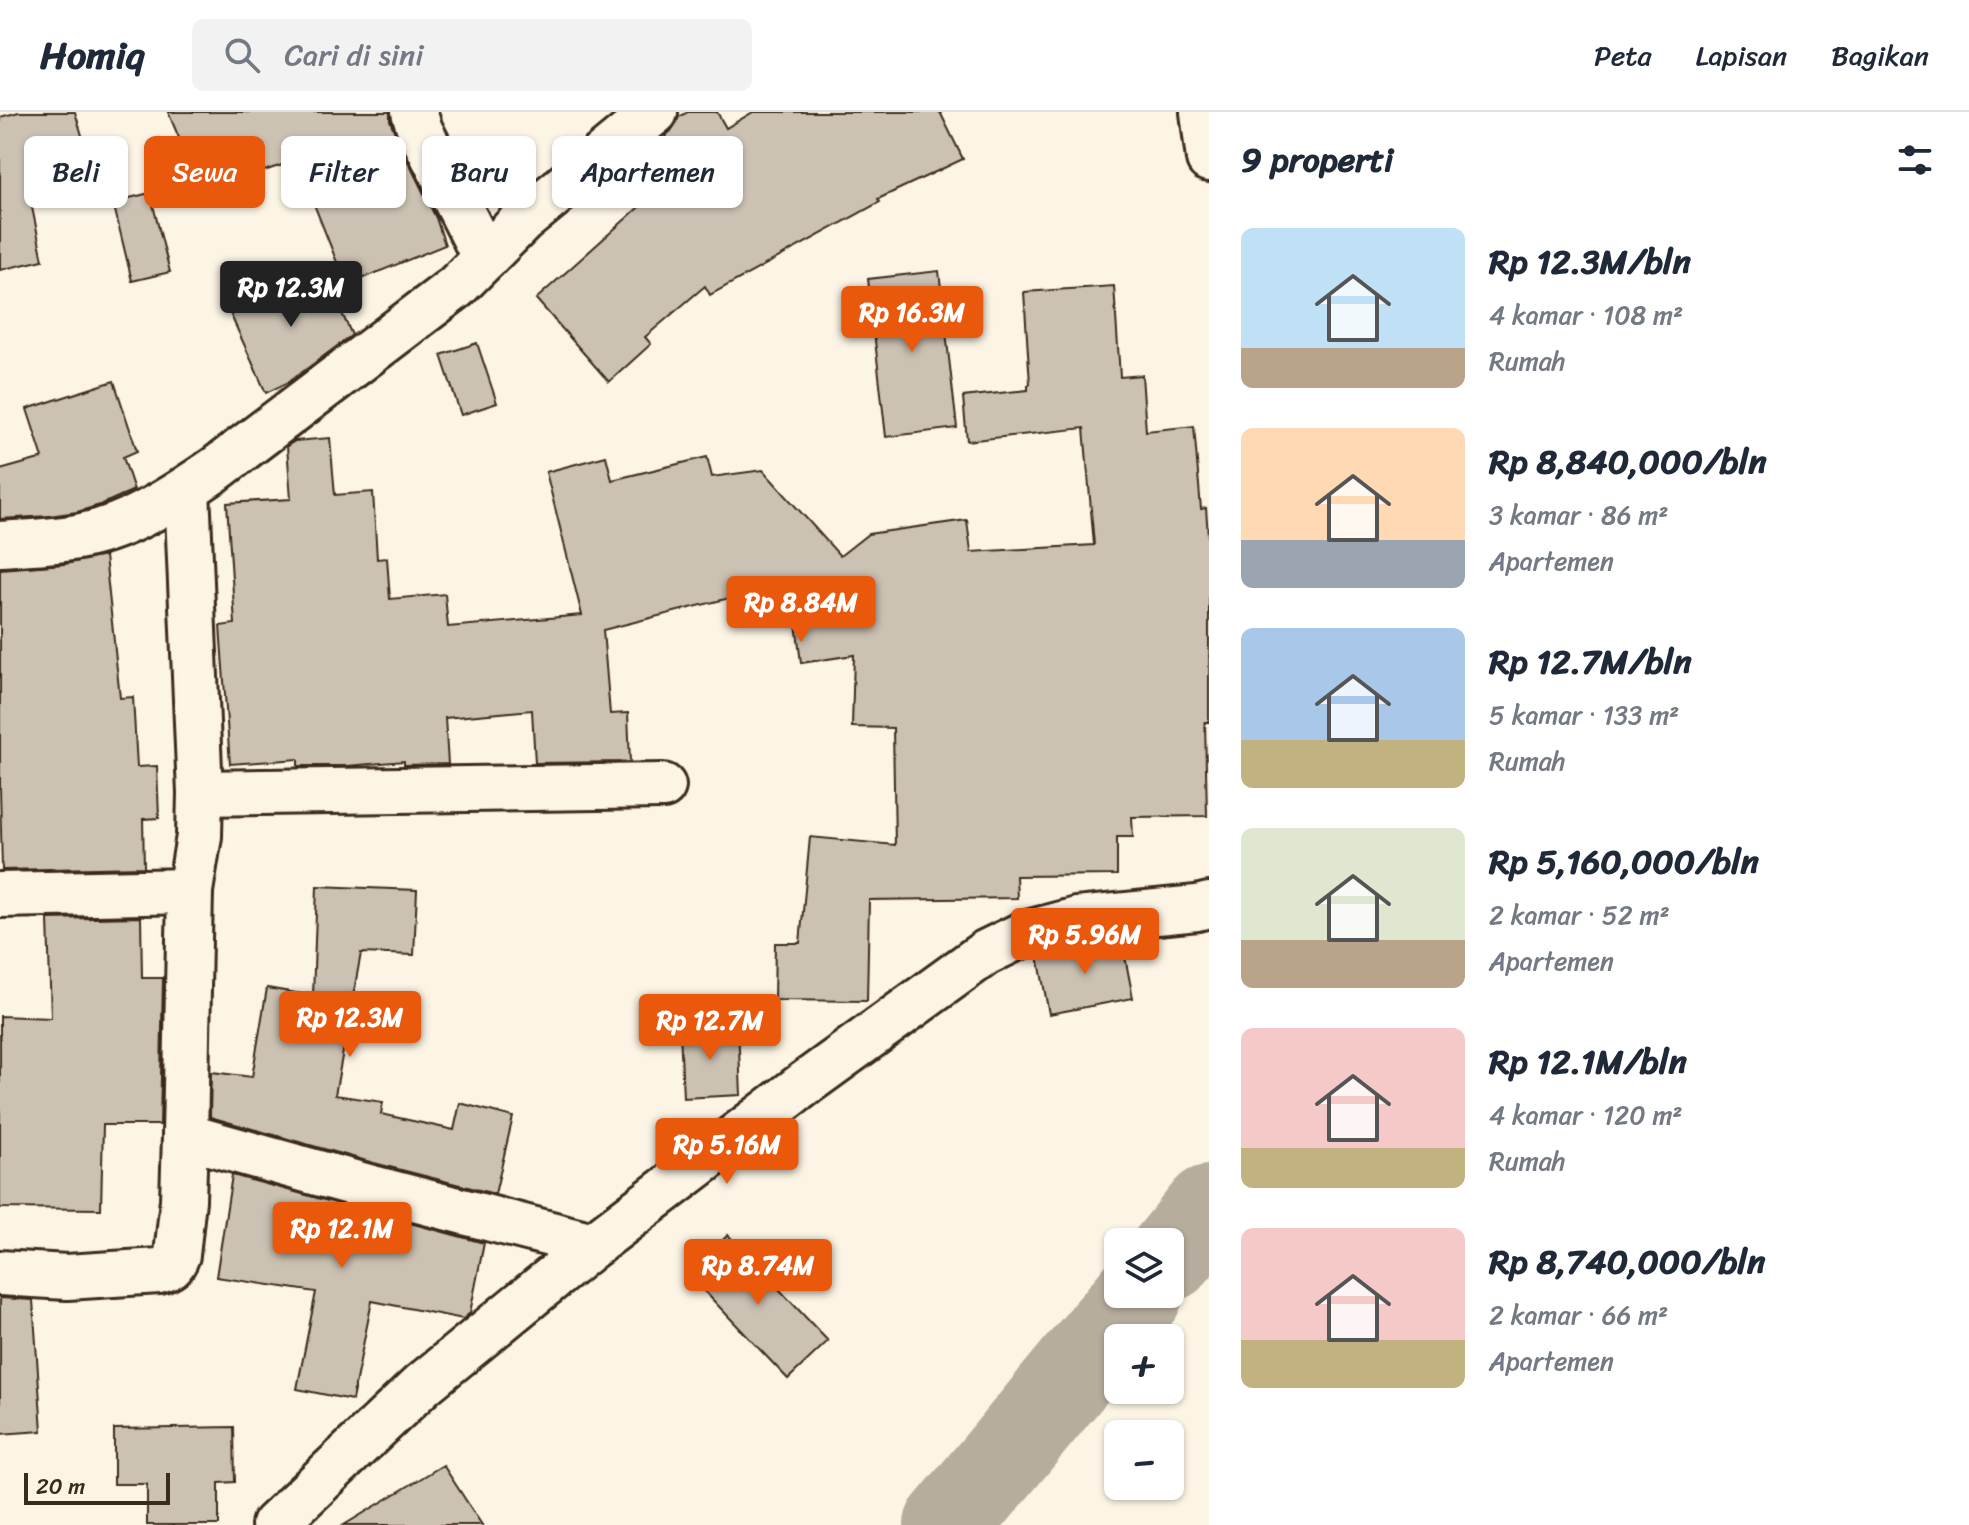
<!DOCTYPE html>
<html lang="id">
<head>
<meta charset="utf-8">
<style>
  :root { --surface:#fff; --page:#f2f2f3; --text:#1f2937; --muted:#747a83; --line:#e0e1e3; --accent:#ea580c }
  body { margin:0; font-family:Sriracha,sans-serif; background:var(--page); color:var(--text); height:100vh; display:flex; flex-direction:column; font-size:30px; white-space:nowrap }
  * { box-sizing:border-box; margin:0 }
  p { font-size:26px; color:var(--muted) }
  .icon { flex:none; width:44px; height:44px; fill:none; stroke:currentColor; stroke-width:2; stroke-linecap:round; stroke-linejoin:round }
  .map { position:relative; flex:1; overflow:hidden }
  .details { display:flex; flex-direction:column; background:var(--surface); width:760px }
  .details>* { flex:none }
  .guide { position:absolute; left:24px; top:24px; width:760px; height:72px; display:flex; gap:16px }
  .controls { position:absolute; left:1104px; top:1116px; display:grid; gap:16px }
  .controls a { display:grid; place-items:center; width:80px; height:80px; border-radius:12px; background:var(--surface); box-shadow:0 2px 6px #0004; font-size:40px }
  .scale { position:absolute; left:24px; bottom:20px; width:146px; box-sizing:border-box; padding-left:8px; border:4px solid #3b2a1e; border-top:0; font-size:22px; line-height:28px; white-space:nowrap; color:#3b2a1e; -webkit-text-stroke:6px #fcf5e5; paint-order:stroke }
  .price { position:absolute; translate:-50% -68px; padding:0 18px; border-radius:8px; background:var(--accent); color:#fff; font-size:26px; line-height:52px; filter:drop-shadow(0 2px 4px #0008) }
  .price::after { content:''; position:absolute; left:50%; top:48px; width:24px; height:18px; margin-left:-12px; background:inherit; clip-path:polygon(0 0,100% 0,50% 100%) }
  .price.current { background:#222; color:#fff }
  ul { padding:0; list-style:none }
  li { display:flex; align-items:center; gap:24px; height:200px; padding:0 32px }
  li span { display:grid; place-items:center; flex:none; width:224px; height:160px; border-radius:12px; color:#555 }
  li>.icon { margin-inline-start:auto }
  span .icon { width:96px; height:96px; fill:#fffc; stroke-width:1 }
  li b { font-size:34px }
  h2 { display:flex; justify-content:space-between; align-items:center; height:96px; padding:0 32px; font-size:34px }
  .pill { padding:0 28px; border-radius:12px; background:var(--surface); box-shadow:0 2px 6px #0004; font-size:28px; line-height:72px }
  .pill.current { background:var(--accent); color:#fff }
  header { display:flex; align-items:center; gap:48px; box-sizing:border-box; height:112px; padding:0 40px; background:var(--surface); border-bottom:2px solid var(--line) }
  header strong { font-size:38px }
  nav { display:flex; gap:44px; margin-inline-start:auto; font-size:28px }
  .search { width:560px; height:72px; background:var(--page); display:flex; align-items:center; gap:20px; box-sizing:border-box; padding:0 28px; border-radius:12px; color:var(--muted); font-size:30px }
  main { display:flex; flex:1; min-height:0 }
  .map>svg:first-child { display:block }
  .lines { fill:none; stroke-linecap:round; stroke-linejoin:round }
  .river { stroke:#b7ad9e; stroke-width:88 }
  .building { fill:#ccc2b3; stroke:#3b2a1e; stroke-width:2 }
  .minor-casing { stroke:#3b2a1e; stroke-width:50 }
  .minor { stroke:#fcf5e5; stroke-width:44 }
</style>
</head>
<body>
<header>
<strong>Homiq</strong>
<div class="search"><svg class="icon" aria-label="search" viewBox="0 0 24 24"><circle cx="10" cy="10" r="6"/><path d="M15 15l6 6"/></svg>Cari di sini</div>
<nav><a>Peta</a><a>Lapisan</a><a>Bagikan</a></nav>
</header>
<main>
<div class="map">
<svg width="1209" height="1413" viewBox="0 0 1209 1413">
  <rect width="100%" height="100%" fill="#fcf5e5"/>
  <filter id="ink" filterUnits="userSpaceOnUse"><feTurbulence type="fractalNoise" baseFrequency=".0125" numOctaves="2"/><feDisplacementMap in="SourceGraphic" scale="16" xChannelSelector="R" yChannelSelector="G"/><feConvolveMatrix kernelMatrix="1 2 1 2 8 2 1 2 1" color-interpolation-filters="sRGB"/></filter>
  <g filter="url(#ink)">
    <g class="lines">
      <g class="river">
        <path d="M1170,1145L1209,1097"/>
        <path d="M948,1413L1139,1182"/>
      </g>
    </g>
    <g class="building">
      <path d="M19,0H75L95,67L29,81L43,148L0,158V5Z"/>
      <path d="M168,0H390V8L398,29L436,106L445,133L346,173L300,57L285,62L282,53L202,80Z"/>
      <path d="M688,0H717L726,16L753,0H940L963,47L878,87L880,90L710,183L705,174L645,225L651,232L609,270L536,187L695,45L681,51L665,24L671,19L679,5Z"/>
      <path d="M150,81L170,160L132,169L113,90Z"/>
      <path d="M322,158L352,223L289,270L266,281L229,199Z"/>
      <path d="M939,159L957,316L886,325L868,167Z"/>
      <path d="M1114,174L1120,265L1142,263L1146,319L1194,314L1201,397L1206,396L1209,437V610H1205L1207,704L1132,705L1133,725H1117V763L1016,764L1017,786L869,788L867,889L774,888L775,831H800L810,725L895,733L893,616L852,615L854,543L801,551L795,503L776,505L773,475L603,518L610,602L628,601L630,650L535,651L532,598L445,606L448,652L404,653V649L347,654H298V647L230,652L220,514L235,512L227,391L291,387L287,334L295,329L330,326L335,383L373,380L377,447L387,446L390,487L445,482L448,515L582,503L546,360L606,344L612,368L707,345L712,365L763,358L840,444L868,422L967,408L971,440L1094,433L1084,316L967,329L963,285L1028,278V273L1030,272L1024,180Z"/>
      <path d="M477,231L497,291L461,303L441,243Z"/>
      <path d="M114,269L137,339L123,345L134,378L100,393L77,400L49,404L0,407V358L43,346L27,297Z"/>
      <path d="M105,444L120,586L133,585L137,655L157,654L159,706L143,707L144,755L2,758L0,677V457L65,452Z"/>
      <path d="M317,774L417,778L414,843L361,841L335,983L383,990L381,1002L454,1018L460,991L513,1005L495,1082L374,1051L210,1005L211,960L252,965L267,876L313,884Z"/>
      <path d="M141,805L142,866H163L160,1013H103L101,1097L0,1096V904L51,906L48,807Z"/>
      <path d="M1122,829L1133,886L1049,902L1038,844L1081,833Z"/>
      <path d="M738,914L741,983L683,986L680,917Z"/>
      <path d="M232,1063L484,1131L470,1201L463,1207L372,1189L352,1288L297,1277L316,1180L216,1165Z"/>
      <path d="M728,1123L828,1229L788,1267L688,1162Z"/>
      <path d="M0,1186L33,1188L42,1319L0,1322Z"/>
      <path d="M234,1315L235,1370L219,1371V1413H147V1372H114V1317Z"/>
      <path d="M443,1353L482,1413H344Z"/>
    </g>
    <g class="lines">
      <defs>
        <g id="minor">
          <path d="M414,0L420,18L485,146"/>
          <path d="M1203,0L1209,47"/>
          <path d="M0,432C27,430 55,430 82,424C131,414 175,385 216,357L456,175L522,109L655,0"/>
          <path d="M200,681L663,674"/>
          <path d="M0,783L190,779"/>
          <path d="M185,1024L190,779L199,724L200,681L187,377"/>
          <path d="M0,1161L67,1165L159,1159C169,1156 173,1154 177,1143L183,1088L185,1024L368,1075L593,1133"/>
          <path d="M274,1413L423,1272L593,1133L807,970L985,841L1024,822L1077,808L1197,796L1209,793"/>
        </g>
      </defs>
      <use href="#minor" class="minor-casing"/>
      <use href="#minor" class="minor"/>
    </g>
  </g>
</svg>
<div class="controls">
<a><svg class="icon" aria-label="layers" viewBox="0 0 24 24"><path d="M12 4l9 5-9 5-9-5zM3 14l9 5 9-5"/></svg></a>
<a>+</a>
<a>−</a>
</div>
<div class="scale">20 m</div>
<b class="price current" style="left:291px;top:217px">Rp 12.3M</b>
<b class="price" style="left:912px;top:242px">Rp 16.3M</b>
<b class="price" style="left:801px;top:532px">Rp 8.84M</b>
<b class="price" style="left:1085px;top:864px">Rp 5.96M</b>
<b class="price" style="left:350px;top:947px">Rp 12.3M</b>
<b class="price" style="left:710px;top:950px">Rp 12.7M</b>
<b class="price" style="left:727px;top:1074px">Rp 5.16M</b>
<b class="price" style="left:342px;top:1158px">Rp 12.1M</b>
<b class="price" style="left:758px;top:1195px">Rp 8.74M</b>
<div class="guide">
<a class="pill">Beli</a>
<a class="pill current">Sewa</a>
<a class="pill">Filter</a>
<a class="pill">Baru</a>
<a class="pill">Apartemen</a>
</div>
</div>
<section class="details">
<h2>9 properti<svg class="icon" aria-label="filters" viewBox="0 0 24 24"><path d="M4 7h16M4 17h16"/><circle cx="9" cy="7" r="2"/><circle cx="15" cy="17" r="2"/></svg></h2>
<ul>
<li><span style="background:linear-gradient(#bfe0f5 75%,#b9a48a 0)"><svg class="icon" aria-label="home" viewBox="0 0 24 24"><path d="M3 11l9-7 9 7M6 9v11h12V9"/></svg></span><div><b>Rp 12.3M/bln</b><p>4 kamar · 108 m²</p><p>Rumah</p></div></li>
<li><span style="background:linear-gradient(#ffd9b3 70%,#9aa5b1 0)"><svg class="icon" aria-label="home" viewBox="0 0 24 24"><path d="M3 11l9-7 9 7M6 9v11h12V9"/></svg></span><div><b>Rp 8,840,000/bln</b><p>3 kamar · 86 m²</p><p>Apartemen</p></div></li>
<li><span style="background:linear-gradient(#a9c7e8 70%,#c2b280 0)"><svg class="icon" aria-label="home" viewBox="0 0 24 24"><path d="M3 11l9-7 9 7M6 9v11h12V9"/></svg></span><div><b>Rp 12.7M/bln</b><p>5 kamar · 133 m²</p><p>Rumah</p></div></li>
<li><span style="background:linear-gradient(#dfe7d0 70%,#b9a48a 0)"><svg class="icon" aria-label="home" viewBox="0 0 24 24"><path d="M3 11l9-7 9 7M6 9v11h12V9"/></svg></span><div><b>Rp 5,160,000/bln</b><p>2 kamar · 52 m²</p><p>Apartemen</p></div></li>
<li><span style="background:linear-gradient(#f6c9c9 75%,#c2b280 0)"><svg class="icon" aria-label="home" viewBox="0 0 24 24"><path d="M3 11l9-7 9 7M6 9v11h12V9"/></svg></span><div><b>Rp 12.1M/bln</b><p>4 kamar · 120 m²</p><p>Rumah</p></div></li>
<li><span style="background:linear-gradient(#f6c9c9 70%,#c2b280 0)"><svg class="icon" aria-label="home" viewBox="0 0 24 24"><path d="M3 11l9-7 9 7M6 9v11h12V9"/></svg></span><div><b>Rp 8,740,000/bln</b><p>2 kamar · 66 m²</p><p>Apartemen</p></div></li>
</ul>
</section>
</main>
</body>
</html>
